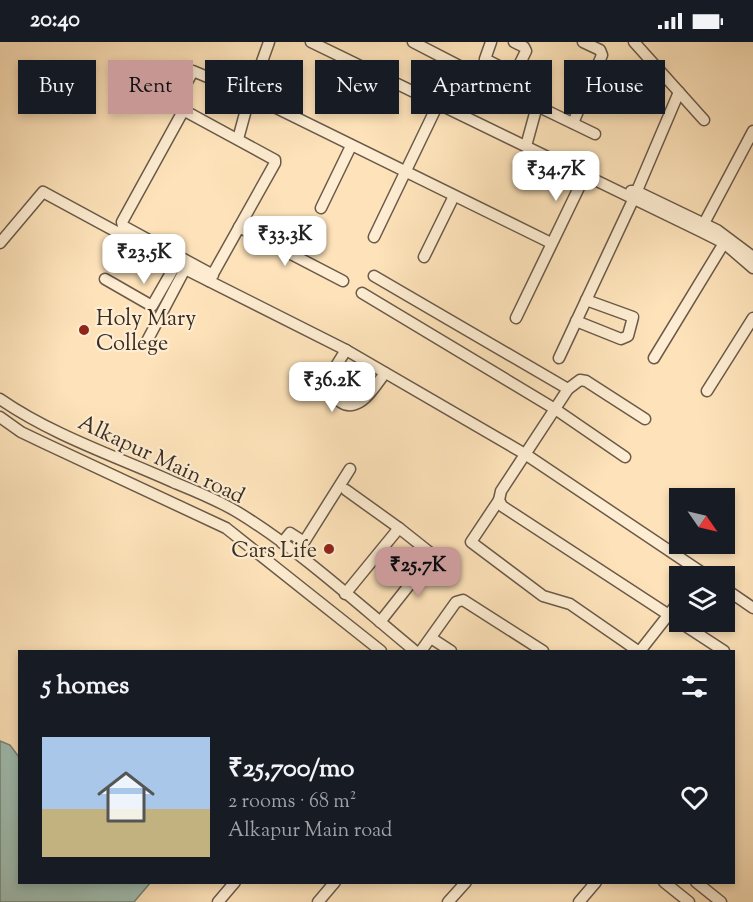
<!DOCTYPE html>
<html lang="en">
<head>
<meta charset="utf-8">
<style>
  :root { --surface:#171b24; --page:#20242c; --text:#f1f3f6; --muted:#9ea1a6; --accent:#c59692 }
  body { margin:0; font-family:"Sorts Mill Goudy",serif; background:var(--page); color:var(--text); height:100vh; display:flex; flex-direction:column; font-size:22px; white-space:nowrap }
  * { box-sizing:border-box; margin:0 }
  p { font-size:20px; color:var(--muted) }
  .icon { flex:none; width:33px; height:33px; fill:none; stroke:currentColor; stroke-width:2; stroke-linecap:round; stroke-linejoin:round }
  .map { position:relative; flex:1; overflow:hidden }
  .details { position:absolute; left:18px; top:608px; width:717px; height:234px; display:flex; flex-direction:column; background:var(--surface); border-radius:0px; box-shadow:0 3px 9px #0003 }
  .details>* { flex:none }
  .banner { position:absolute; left:18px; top:18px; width:717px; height:54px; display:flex; gap:12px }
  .needle { width:39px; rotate:124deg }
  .fabs { position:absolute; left:669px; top:446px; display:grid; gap:12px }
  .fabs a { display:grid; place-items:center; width:66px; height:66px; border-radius:0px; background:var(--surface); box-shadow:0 3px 9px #0003; font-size:30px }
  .price { position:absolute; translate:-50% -51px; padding:0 14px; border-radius:12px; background:#fff; color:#222; font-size:20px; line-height:39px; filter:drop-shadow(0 2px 3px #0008) }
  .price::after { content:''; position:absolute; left:50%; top:36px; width:18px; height:14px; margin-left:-9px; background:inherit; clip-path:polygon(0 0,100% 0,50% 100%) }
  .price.selected { background:var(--accent); color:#111 }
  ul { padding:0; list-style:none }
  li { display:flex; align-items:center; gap:18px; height:150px; padding:0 24px }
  li span { display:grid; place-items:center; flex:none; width:168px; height:120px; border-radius:0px; color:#555 }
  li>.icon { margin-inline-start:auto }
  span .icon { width:72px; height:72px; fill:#fffc; stroke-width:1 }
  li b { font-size:26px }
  h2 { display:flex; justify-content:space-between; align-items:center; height:72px; padding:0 24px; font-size:26px }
  .chip { padding:0 21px; border-radius:0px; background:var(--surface); box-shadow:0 3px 9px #0003; font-size:21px; line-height:54px }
  .chip.selected { background:var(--accent); color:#111 }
  .status { display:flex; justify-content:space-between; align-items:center; height:42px; padding:0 30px; background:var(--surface); direction:ltr }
  .status svg { height:16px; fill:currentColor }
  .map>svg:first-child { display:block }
  .water { fill:#a0beb2; stroke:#768479; stroke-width:1.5 }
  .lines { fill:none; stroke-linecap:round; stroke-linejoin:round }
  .minor-casing { stroke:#6a5a4a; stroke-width:13 }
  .minor { stroke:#feedd2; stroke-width:10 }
  .poi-dot { fill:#8f2418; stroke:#feedd2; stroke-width:2 }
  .labels { text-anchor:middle; stroke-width:4.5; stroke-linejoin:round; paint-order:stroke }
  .poi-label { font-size:22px; fill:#382d24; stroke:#feedd2; text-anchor:start }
  .street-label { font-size:22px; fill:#382d24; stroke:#feedd2 }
</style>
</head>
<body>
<div class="status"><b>20:40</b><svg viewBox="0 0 49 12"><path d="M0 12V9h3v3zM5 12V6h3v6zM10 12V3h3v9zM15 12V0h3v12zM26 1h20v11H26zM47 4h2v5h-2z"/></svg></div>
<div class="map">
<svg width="753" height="860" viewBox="0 0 753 860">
  <rect width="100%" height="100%" fill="#fee3ba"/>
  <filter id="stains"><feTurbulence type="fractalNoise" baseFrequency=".00333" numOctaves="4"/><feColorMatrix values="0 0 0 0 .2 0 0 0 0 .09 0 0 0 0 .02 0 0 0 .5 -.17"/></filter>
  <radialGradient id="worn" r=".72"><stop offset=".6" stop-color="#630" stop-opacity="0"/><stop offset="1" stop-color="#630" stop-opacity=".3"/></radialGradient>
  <path class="water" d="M0,699L10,703L19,715L20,840H151L134,860H0Z"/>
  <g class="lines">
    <defs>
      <g id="minor">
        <path d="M311,0L700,189L724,201L753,226"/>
        <path d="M413,0L537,64L526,104"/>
        <path d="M491,0L485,17L514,32"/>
        <path d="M634,0L704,78"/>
        <path d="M507,48L526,9L524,5L514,0"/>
        <path d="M176,60L193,29L250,53L551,201"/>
        <path d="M537,64L595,92"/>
        <path d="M573,81L602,13L600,8L583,0"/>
        <path d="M238,97L250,53L269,0"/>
        <path d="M631,149H636L717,188L753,215"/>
        <path d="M321,166L351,104"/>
        <path d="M239,185L343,239"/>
        <path d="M701,187L753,89"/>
        <path d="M374,195L438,62"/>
        <path d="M0,201L43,150L185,227L346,308L525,412L707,534"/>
        <path d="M424,215L454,154"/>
        <path d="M374,234L568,347"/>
        <path d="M105,237L152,264L176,222"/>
        <path d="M209,239L275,121V118L185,69L182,71L122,180L123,184L213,233"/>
        <path d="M362,251L555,367L625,415"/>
        <path d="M516,276L586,131"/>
        <path d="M576,279L621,297L628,294L633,275L586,258"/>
        <path d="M147,299L185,227"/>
        <path d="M346,308L326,340C328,348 333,354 339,359C359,374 375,344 385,331"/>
        <path d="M559,316L633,158L679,50"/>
        <path d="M654,316L724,201"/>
        <path d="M707,349L753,276"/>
        <path d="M0,357C52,393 115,414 173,440C195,449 218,458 239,471C301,509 359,563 415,609"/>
        <path d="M0,375L21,390L44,401L226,486L381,609"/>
        <path d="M645,377L586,339L580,338L568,347L501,449L499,458L502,464L724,609"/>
        <path d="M346,448L399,486"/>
        <path d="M499,458L471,500L543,554L570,562L638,609"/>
        <path d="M282,501L290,491L304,500L350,427"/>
        <path d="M724,546L753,566"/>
        <path d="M345,552L399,486L433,513L380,580"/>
        <path d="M431,596L451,609"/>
        <path d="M421,609L456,560L463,558L543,609"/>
        <path d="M640,609L680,558"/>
        <path d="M664,840L689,860"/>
        <path d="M696,840L721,860"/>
        <path d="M218,860L235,840"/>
        <path d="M318,860L335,840"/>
        <path d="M448,860L466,840"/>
        <path d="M579,860L596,840"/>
      </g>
    </defs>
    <use href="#minor" class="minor-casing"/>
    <use href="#minor" class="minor"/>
  </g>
  <g class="poi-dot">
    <circle cx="84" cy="288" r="6"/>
    <circle cx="329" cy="507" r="6"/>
  </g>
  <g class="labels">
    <g class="poi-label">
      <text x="96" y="283">Holy Mary<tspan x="96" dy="25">College</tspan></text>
      <text x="317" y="515" text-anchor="end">Cars Life</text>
    </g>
    <g class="street-label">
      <text transform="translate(162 416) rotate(25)" y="8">Alkapur Main road</text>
    </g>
  </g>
  <rect width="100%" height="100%" filter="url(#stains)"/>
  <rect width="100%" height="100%" fill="url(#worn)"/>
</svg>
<div class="fabs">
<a><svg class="needle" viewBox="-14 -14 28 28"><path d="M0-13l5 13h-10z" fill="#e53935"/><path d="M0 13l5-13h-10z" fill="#9ea1a6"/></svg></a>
<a><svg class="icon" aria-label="layers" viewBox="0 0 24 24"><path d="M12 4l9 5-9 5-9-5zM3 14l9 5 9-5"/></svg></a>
</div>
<b class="price" style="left:556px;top:160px">₹34.7K</b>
<b class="price" style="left:285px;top:225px">₹33.3K</b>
<b class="price" style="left:144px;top:243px">₹23.5K</b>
<b class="price" style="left:332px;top:371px">₹36.2K</b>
<b class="price selected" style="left:418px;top:556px">₹25.7K</b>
<div class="banner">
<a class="chip">Buy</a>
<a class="chip selected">Rent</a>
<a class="chip">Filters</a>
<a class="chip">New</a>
<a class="chip">Apartment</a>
<a class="chip">House</a>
</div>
<section class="details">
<h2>5 homes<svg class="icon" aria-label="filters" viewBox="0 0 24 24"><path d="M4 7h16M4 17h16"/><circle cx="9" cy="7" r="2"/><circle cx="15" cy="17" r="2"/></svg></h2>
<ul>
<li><span style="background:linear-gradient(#a9c7e8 60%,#c2b280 0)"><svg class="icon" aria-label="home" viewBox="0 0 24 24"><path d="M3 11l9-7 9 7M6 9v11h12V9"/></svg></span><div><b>₹25,700/mo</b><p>2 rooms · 68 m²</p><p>Alkapur Main road</p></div><svg class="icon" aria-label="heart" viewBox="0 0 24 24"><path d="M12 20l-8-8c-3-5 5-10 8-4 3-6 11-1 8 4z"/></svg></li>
</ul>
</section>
</div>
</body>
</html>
